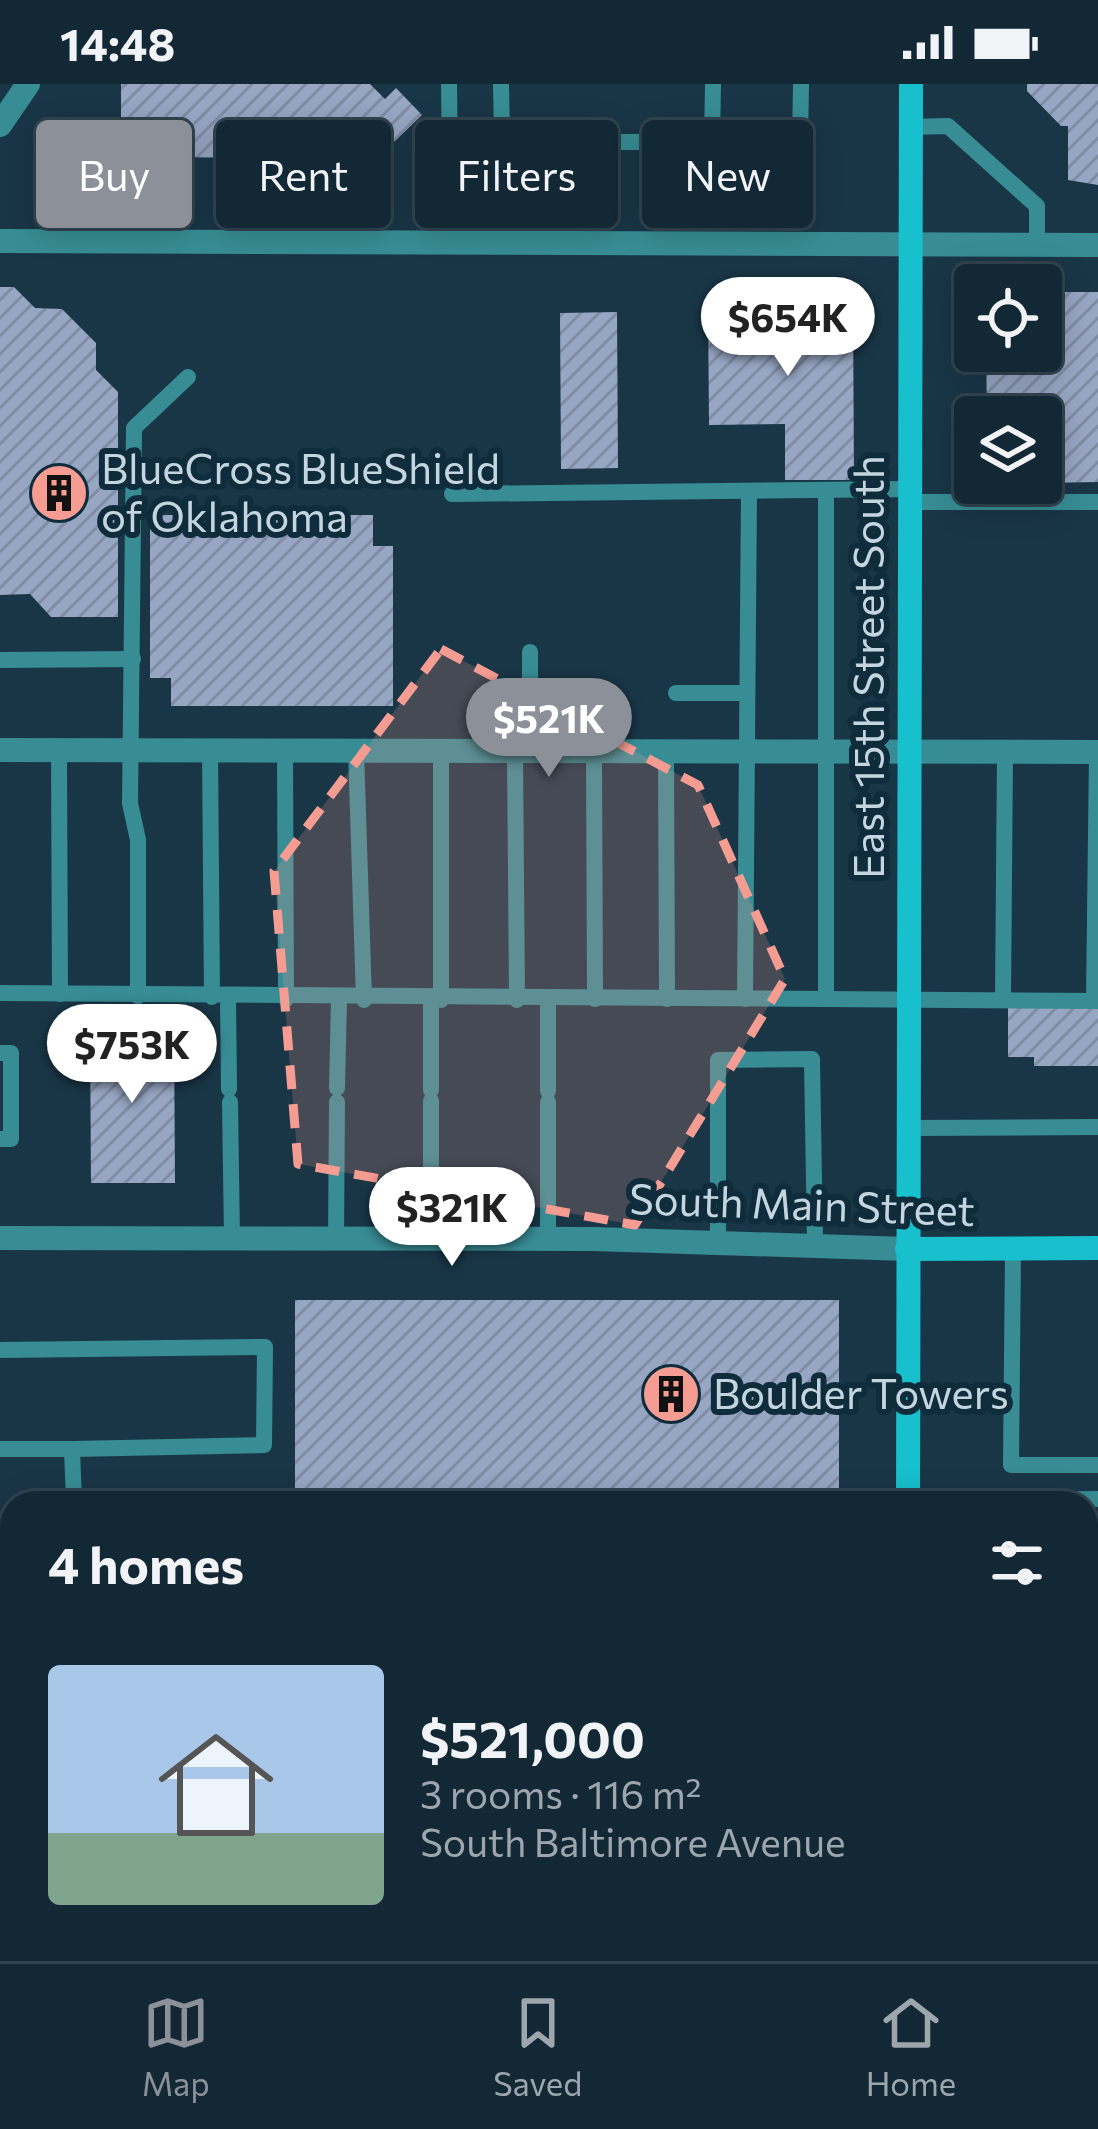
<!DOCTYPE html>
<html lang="en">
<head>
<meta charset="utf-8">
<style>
  :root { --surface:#132835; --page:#203441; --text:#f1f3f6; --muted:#9da6ad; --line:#324450; --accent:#8c9099 }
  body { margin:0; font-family:Commissioner,sans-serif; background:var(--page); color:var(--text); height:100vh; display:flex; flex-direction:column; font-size:45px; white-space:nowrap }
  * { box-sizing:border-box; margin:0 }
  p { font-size:39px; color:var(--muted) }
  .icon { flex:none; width:66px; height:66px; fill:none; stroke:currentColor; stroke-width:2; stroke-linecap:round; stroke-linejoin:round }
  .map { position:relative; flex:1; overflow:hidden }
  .sheet { position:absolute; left:0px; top:1407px; width:1098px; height:471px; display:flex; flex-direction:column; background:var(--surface); border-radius:36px 36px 0 0; box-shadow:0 6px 30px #0003,0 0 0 3px var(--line) }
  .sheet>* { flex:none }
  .banner { position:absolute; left:36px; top:36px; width:1026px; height:108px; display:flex; gap:24px }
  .tools { position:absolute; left:954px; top:180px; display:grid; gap:24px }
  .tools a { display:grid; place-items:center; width:108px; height:108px; border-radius:12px; background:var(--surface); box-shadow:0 6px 30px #0003,0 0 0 3px var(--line); font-size:60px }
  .price { position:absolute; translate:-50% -102px; padding:0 27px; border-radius:42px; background:#fff; color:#222; font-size:39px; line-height:78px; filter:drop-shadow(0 3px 6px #0008) }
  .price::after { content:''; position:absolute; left:50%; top:72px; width:36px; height:27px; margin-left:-18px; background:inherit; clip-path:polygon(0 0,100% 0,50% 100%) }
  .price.on { background:var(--accent); color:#fff }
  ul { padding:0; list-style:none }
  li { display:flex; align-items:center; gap:36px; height:300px; padding:0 48px }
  li span { display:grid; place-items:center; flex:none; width:336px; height:240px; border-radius:12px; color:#555 }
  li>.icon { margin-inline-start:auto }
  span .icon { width:144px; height:144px; fill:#fffc; stroke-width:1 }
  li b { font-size:51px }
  h2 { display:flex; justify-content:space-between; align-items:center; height:144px; padding:0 48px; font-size:51px }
  .chip { padding:0 42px; border-radius:12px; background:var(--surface); box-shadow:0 6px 30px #0003,0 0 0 3px var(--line); font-size:42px; line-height:108px }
  .chip.on { background:var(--accent); color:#fff }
  .status { display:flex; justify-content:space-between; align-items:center; height:84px; padding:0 60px; background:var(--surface); direction:ltr }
  .status svg { height:33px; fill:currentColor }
  .dock { display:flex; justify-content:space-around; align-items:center; height:168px; border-top:3px solid var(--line); background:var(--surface); font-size:33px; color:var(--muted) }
  .dock a { display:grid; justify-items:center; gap:6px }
  .dock .on { color:var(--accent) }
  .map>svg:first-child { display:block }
  .building { fill:url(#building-hatch) }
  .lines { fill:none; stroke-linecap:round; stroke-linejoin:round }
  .path { stroke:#5d7583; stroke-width:6; stroke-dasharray:6 6; stroke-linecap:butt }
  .service { stroke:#388d95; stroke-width:16 }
  .minor { stroke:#388d95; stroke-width:24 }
  .tertiary { stroke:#388d95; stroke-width:24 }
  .secondary { stroke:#18bfcd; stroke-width:24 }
  .marked { fill:#f59c93; fill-opacity:0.2; stroke:#f59c93; stroke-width:9; stroke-dasharray:24 15; stroke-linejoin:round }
  .labels { text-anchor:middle; stroke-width:12; stroke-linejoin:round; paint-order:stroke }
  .poi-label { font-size:42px; fill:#c4d5df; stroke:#0e2c3c; text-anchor:start }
  .street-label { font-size:42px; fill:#c4d5df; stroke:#0e2c3c }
</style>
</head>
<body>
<div class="status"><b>14:48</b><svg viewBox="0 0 49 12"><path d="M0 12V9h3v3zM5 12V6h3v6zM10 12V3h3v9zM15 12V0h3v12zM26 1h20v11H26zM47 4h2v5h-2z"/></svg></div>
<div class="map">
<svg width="1098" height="1877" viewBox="0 0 1098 1877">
  <defs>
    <pattern id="building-hatch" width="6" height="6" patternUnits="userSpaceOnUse" patternTransform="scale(3)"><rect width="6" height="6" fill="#97a6c3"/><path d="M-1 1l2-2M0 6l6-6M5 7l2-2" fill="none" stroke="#808ca3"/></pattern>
  </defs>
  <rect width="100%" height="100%" fill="#193647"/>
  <g class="building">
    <path d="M121,0H370L385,15L396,4L422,31L344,106L313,74L140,73L132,82L109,60L121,47Z"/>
    <path d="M1027,0H1098V101L1068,96V42H1061L1027,7Z"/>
    <path d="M0,203H14L35,224L62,225L96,259V286L118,308V533H51L30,510L0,511Z"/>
    <path d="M1041,208H1098V398L1041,399V333H987L986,267H1041Z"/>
    <path d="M708,218H853L854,396H785V340L709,341Z"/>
    <path d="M617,228L618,384L561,385L560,229Z"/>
    <path d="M150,431H373V462H393V622H171V594H150Z"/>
    <path d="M1008,923H1098V982H1034V973H1008Z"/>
    <path d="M90,946H174L175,1099H91Z"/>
    <rect x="295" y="1216" width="544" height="203"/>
    <rect x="0" y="1444" width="12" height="162"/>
    <path d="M1086,1719H1098V1877H1047V1866H1086Z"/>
    <path d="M0,1749H12V1866H60V1877H0Z"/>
    <rect x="86" y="1866" width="70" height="11"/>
    <rect x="427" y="1866" width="203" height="11"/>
    <rect x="702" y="1866" width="73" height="11"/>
  </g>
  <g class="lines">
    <g class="path">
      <path d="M1086,1698H1098"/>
      <path d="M0,1700L12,1701"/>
    </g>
    <g class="service">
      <path d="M449,0L451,158"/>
      <path d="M501,0L504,159"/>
      <path d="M910,43L948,42L1037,122V161"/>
      <path d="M502,58H800L801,0"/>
      <path d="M712,58L713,0"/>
      <path d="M826,406V915"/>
      <path d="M452,410L909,405"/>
      <path d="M909,418H1098"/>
      <path d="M530,568V666"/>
      <path d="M0,576L133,575"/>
      <path d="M676,609H746"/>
      <path d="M59,665L60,910"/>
      <path d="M210,665L212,913"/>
      <path d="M285,666L286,915"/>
      <path d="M356,666L364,916"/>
      <path d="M515,666L517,916"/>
      <path d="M594,667L595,915"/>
      <path d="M666,667L667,915"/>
      <path d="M0,909L1098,917"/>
      <path d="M138,912V756L130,719L134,344L188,293"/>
      <path d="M228,914L229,1005"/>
      <path d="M745,915L749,407"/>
      <path d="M431,916V1006"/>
      <path d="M441,916V666"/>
      <path d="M548,916V1007"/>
      <path d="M1003,916L1005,669"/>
      <path d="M1094,917L1097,668"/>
      <path d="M0,969H11V1055H0"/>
      <path d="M337,1004L339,915"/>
      <path d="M431,1017V1156"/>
      <path d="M230,1018L232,1155"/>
      <path d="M548,1018V1155"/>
      <path d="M907,1044L1098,1043"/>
      <path d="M336,1155L337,1018"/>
      <path d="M718,1156V976L812,975L815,1159"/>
      <path d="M1013,1165L1011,1381H1098"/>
      <path d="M0,1266L265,1263L264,1361L72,1365"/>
      <path d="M0,1365H72L74,1419"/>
      <path d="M908,1417L1098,1415"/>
      <path d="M1086,1619L1098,1618"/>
      <path d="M78,1866V1877"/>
      <path d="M365,1866V1877"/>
      <path d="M193,1877V1866"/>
      <path d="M281,1877L282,1866"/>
    </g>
    <g class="minor">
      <path d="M0,41L28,0"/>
      <path d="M0,666L1098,668"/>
    </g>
    <g class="tertiary">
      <path d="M0,157L1098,161"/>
      <path d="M0,1154L594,1155L907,1165"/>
      <path d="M0,1659H12"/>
      <path d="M1086,1661H1098"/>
    </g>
    <g class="secondary">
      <path d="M907,1165L1098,1164"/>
      <path d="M908,1419L911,0"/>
      <path d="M909,1866V1877"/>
    </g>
  </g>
  <path class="marked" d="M441,565L698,701L785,895L635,1141L298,1080L274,787Z"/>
  <defs>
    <symbol id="building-disc" viewBox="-11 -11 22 22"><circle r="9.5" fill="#f59c93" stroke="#0e2c3c"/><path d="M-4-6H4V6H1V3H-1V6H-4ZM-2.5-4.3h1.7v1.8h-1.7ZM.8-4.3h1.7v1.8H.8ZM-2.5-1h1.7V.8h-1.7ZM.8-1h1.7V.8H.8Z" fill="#111"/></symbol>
  </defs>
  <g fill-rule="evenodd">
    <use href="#building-disc" x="26" y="376" width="66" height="66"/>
    <use href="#building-disc" x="638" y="1277" width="66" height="66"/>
  </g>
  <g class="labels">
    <g class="poi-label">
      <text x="101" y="400">BlueCross BlueShield<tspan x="101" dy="48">of Oklahoma</tspan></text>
      <text x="713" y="1325">Boulder Towers</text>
    </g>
    <g class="street-label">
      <text transform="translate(869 583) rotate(-90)" y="15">East 15th Street South</text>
      <text transform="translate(802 1121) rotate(2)" y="15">South Main Street</text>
    </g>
  </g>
</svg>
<div class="tools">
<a><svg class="icon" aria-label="locate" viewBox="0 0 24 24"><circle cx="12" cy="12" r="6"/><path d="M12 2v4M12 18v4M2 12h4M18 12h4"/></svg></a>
<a><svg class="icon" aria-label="layers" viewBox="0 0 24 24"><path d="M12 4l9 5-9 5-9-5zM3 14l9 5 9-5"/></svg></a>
</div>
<b class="price" style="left:788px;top:295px">$654K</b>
<b class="price on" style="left:549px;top:696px">$521K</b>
<b class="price" style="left:132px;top:1022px">$753K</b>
<b class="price" style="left:452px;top:1185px">$321K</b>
<div class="banner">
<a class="chip on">Buy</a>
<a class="chip">Rent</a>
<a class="chip">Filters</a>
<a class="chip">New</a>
</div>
<section class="sheet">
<h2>4 homes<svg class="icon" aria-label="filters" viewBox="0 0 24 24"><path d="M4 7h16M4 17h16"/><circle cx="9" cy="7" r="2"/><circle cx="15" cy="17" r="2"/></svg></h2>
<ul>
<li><span style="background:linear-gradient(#a9c7e8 70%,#7fa58c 0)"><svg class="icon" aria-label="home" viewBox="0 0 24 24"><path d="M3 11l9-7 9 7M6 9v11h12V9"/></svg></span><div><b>$521,000</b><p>3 rooms · 116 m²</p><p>South Baltimore Avenue</p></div></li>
</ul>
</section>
</div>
<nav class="dock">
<a class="on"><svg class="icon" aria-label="map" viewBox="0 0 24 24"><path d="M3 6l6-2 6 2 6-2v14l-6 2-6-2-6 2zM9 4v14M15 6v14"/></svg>Map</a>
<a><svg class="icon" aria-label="saved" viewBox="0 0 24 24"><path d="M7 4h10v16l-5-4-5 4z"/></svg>Saved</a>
<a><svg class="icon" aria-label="home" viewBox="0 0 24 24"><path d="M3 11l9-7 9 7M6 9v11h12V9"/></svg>Home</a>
</nav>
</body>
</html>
